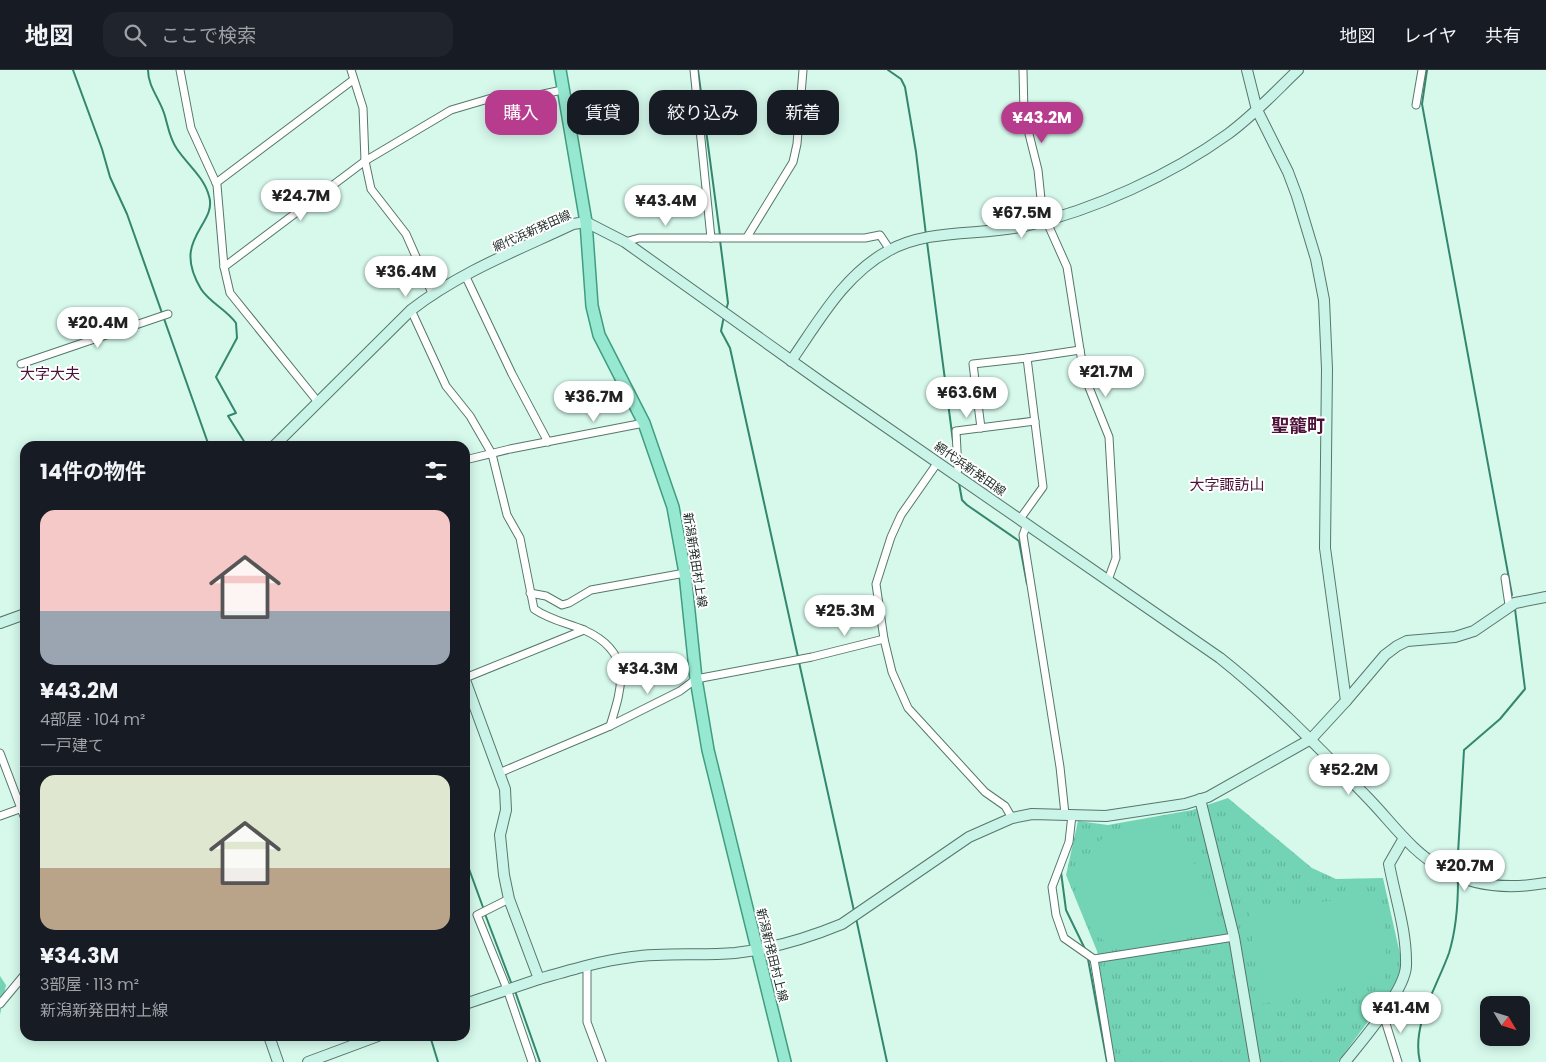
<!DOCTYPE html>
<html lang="ja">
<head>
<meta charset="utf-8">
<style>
  :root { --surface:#171b24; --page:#20242c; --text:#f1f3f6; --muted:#9ea1a6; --line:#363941; --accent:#b83c8d }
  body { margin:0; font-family:Poppins,"Noto Sans JP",sans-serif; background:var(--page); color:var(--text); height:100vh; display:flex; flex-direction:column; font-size:19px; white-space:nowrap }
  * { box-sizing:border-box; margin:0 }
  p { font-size:16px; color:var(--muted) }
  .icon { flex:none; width:28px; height:28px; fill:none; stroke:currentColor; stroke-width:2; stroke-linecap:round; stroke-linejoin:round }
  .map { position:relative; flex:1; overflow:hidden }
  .drawer { position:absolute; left:20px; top:371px; width:450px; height:600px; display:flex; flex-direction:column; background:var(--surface); border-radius:15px; box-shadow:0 2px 12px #0003 }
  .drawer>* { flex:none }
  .guide { position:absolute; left:485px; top:20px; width:475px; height:45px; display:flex; gap:10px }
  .needle { width:32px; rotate:128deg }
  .buttons { position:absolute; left:1480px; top:926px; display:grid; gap:10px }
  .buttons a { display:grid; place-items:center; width:50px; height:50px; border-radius:10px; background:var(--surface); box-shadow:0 2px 12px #0003; font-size:25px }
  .price { position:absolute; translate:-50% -42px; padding:0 11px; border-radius:18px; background:#fff; color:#222; font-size:16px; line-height:32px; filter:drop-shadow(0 1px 2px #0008) }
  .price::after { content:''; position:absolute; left:50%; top:30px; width:15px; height:11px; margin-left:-8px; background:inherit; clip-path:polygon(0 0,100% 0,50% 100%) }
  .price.on { background:var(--accent); color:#fff }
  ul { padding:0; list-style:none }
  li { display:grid; align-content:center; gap:10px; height:265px; padding:0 20px }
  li+li { border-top:1px solid var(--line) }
  li span { display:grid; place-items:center; height:155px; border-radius:15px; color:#555 }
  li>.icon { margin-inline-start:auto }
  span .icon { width:90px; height:90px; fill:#fffc; stroke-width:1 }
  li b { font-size:21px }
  h2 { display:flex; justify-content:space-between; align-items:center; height:60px; padding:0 20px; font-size:21px }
  .tag { padding:0 18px; border-radius:15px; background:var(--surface); box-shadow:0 2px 12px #0003; font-size:18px; line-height:45px }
  .tag.on { background:var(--accent); color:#fff }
  header { display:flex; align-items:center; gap:30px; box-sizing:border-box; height:70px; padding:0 25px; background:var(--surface); border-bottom:1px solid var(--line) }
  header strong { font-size:24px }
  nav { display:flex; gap:28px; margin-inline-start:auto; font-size:18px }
  .search { width:350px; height:45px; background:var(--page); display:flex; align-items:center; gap:12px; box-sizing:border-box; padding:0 18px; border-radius:15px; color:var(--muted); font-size:19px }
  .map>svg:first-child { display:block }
  .forest { fill:url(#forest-firs) }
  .park { fill:url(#park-tufts) }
  .pitch { fill:#73d4b5 }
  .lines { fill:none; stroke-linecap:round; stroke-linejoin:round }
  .stream { stroke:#34876f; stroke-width:2 }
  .street-casing { stroke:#57776b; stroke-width:9 }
  .secondary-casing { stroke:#57776b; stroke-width:12 }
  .primary-casing { stroke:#409d82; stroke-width:14 }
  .street { stroke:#fff; stroke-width:7 }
  .secondary { stroke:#cbf4e8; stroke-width:10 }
  .primary { stroke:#97e8d1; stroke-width:11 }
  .labels { text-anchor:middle; stroke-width:4; stroke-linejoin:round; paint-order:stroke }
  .street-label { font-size:12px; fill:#202e29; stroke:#fff }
  .quarter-label { font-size:15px; fill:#4d1239; stroke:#fff }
  .district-label { font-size:18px; font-weight:bold; fill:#4d1239; stroke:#fff }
</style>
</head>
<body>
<header>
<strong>地図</strong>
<div class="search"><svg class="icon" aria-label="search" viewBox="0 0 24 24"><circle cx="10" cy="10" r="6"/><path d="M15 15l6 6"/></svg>ここで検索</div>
<nav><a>地図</a><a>レイヤ</a><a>共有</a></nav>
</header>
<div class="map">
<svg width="1546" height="992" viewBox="0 0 1546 992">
  <defs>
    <pattern id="forest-firs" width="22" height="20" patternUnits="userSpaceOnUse" patternTransform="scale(1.25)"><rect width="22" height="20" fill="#73d4b5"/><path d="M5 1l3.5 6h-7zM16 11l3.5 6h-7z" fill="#63b69c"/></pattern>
    <pattern id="park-tufts" width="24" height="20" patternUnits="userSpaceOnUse" patternTransform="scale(1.25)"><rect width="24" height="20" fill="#73d4b5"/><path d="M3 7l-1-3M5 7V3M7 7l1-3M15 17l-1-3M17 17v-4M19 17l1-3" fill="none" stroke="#63b69c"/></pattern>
  </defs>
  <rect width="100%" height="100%" fill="#d6f9ec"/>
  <path class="forest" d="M0,906L6,915L0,945Z"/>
  <path class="park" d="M1228,728L1312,798L1336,809L1383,808L1402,893L1395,915L1338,992H1115L1097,881L1066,805L1078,751L1108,755L1192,740Z"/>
  <g class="pitch">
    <path d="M1151,753L1172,760C1188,786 1222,826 1217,857L1206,865L1112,877C1106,872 1099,867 1094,862C1069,833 1076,787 1106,766C1120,756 1135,754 1151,753Z"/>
    <path d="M1379,827L1386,869L1385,909L1261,934L1249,838Z"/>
  </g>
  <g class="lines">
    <g class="stream">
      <path d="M73,0L102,79L110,107L127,144L209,376"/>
      <path d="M148,0C148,16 159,28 164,43C168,55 169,68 177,79C187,94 204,107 209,126C218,155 170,168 201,219C209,232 227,240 236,253L237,268L216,307L236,343L228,346L247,376"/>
      <path d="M698,0L720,165"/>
      <path d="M888,0L901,9L905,17L916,82L926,165"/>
      <path d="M1427,0L1422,34L1512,525"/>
      <path d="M720,170L728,233L726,240"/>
      <path d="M927,172L953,371"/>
      <path d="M724,246L721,261L730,278L798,587"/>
      <path d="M959,413L962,430L967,435L1019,471L1027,514"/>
      <path d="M799,592L854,841"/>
      <path d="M465,788L484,840"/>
      <path d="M1457,801L1464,680L1500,649L1525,619L1515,539"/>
      <path d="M1061,802L1066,840L1085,879"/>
      <path d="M485,844L512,915"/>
      <path d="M856,848L887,992"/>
      <path d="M1088,889L1107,992"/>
      <path d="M515,921L540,992"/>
      <path d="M430,966L438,992"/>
      <path d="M1420,992C1411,955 1437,917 1449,883C1456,860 1458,835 1458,811"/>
    </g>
    <defs>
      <g id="street">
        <path d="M180,0L191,58L217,115L224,197L230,223L318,332"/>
        <path d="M351,0L363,38L365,91L371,119L406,164L432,223"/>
        <path d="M694,0L711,168"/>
        <path d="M1023,0L1024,44L1038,100L1041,129L1046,150L1067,197L1084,305L1109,367L1116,488L1108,510"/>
        <path d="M1416,35L1422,0"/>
        <path d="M216,113L353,10"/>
        <path d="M747,167L793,92L797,74L803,0"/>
        <path d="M625,172L639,168H865L880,165L890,180"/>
        <path d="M224,197L365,91L451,40L495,27L525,28L562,20"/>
        <path d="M465,205L512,304L548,372"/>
        <path d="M411,240L446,316L470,346L492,384L507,445L520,468L534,539C550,550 567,553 584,560C633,582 623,615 610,656"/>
        <path d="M21,294L168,244"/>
        <path d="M981,358L973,294L1027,288"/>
        <path d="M465,390L510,379L644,353"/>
        <path d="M938,392L901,445L891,467L876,514L884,569L892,602L908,638L985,722L1005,736L1012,748"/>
        <path d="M956,404L958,400L956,361L1035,351"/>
        <path d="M1020,449L1043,417L1027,288L1080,280"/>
        <path d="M1027,454L1023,465L1060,697L1065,744"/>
        <path d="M1505,508L1509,535"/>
        <path d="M530,523L546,526L562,535L569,533L591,520L685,503"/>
        <path d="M465,608L584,560"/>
        <path d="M0,683L25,749"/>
        <path d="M499,703L610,656L680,621L696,609L812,587L884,569"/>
        <path d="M1072,745L1069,772L1052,817L1056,845L1064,868L1094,889L1234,867"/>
        <path d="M0,746L25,737"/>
        <path d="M509,829L477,845L507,919L532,992"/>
        <path d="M1094,889L1111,992"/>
        <path d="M587,895V952L602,992"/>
        <path d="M0,934L25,904"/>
        <path d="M1383,944L1398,992"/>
      </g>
      <g id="secondary">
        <path d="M791,291C819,251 844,205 888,181C929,158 981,166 1025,156C1094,140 1171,105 1228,64C1254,45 1275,22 1298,0"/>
        <path d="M274,376L411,240C460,202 518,180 573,154L586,152L625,172L824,314L1220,588C1273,630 1319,678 1366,726C1391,751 1411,782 1443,799C1474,817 1511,819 1546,813"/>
        <path d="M0,553L25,544"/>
        <path d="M465,610L505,719L506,740L500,765L504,805L509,829L539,909C570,900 600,891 632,887C666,882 701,886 735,883C771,879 808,868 842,854L969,767L1012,748L1032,744L1106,746L1185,734L1208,727L1311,669L1346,631L1325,478L1327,299L1324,230L1316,189L1297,126L1288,102L1257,40L1247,0"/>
        <path d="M1346,631L1385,585L1397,576L1407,571L1455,567L1474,561L1515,533L1546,527"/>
        <path d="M1200,729L1234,867L1255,992"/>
        <path d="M465,934L539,909"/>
        <path d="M269,966L278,992"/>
        <path d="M308,992L378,966"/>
        <path d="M1345,992C1362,971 1405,921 1406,896C1407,861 1395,827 1389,794L1404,768"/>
      </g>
      <path id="primary" d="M560,0L586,152L592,236L599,265L644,353L673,437L685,503L696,609L708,680L785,992"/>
    </defs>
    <use href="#street" class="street-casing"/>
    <use href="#secondary" class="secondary-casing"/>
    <use href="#primary" class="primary-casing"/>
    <use href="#street" class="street"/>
    <use href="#secondary" class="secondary"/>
    <use href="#primary" class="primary"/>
  </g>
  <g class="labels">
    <g class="street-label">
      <text transform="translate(532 161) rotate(-24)" y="4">網代浜新発田線</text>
      <text transform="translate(970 399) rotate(35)" y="4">網代浜新発田線</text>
      <text transform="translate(695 490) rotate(81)" y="4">新潟新発田村上線</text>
      <text transform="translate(772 885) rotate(76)" y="4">新潟新発田村上線</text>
    </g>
    <g class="quarter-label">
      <text x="50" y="309">大字大夫</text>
      <text x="1227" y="420">大字諏訪山</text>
    </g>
    <g class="district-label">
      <text x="1298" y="362">聖籠町</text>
    </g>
  </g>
</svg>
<div class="buttons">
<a><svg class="needle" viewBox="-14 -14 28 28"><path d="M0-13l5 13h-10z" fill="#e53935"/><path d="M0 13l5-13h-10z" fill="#9ea1a6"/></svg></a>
</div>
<b class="price on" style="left:1042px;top:74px">¥43.2M</b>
<b class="price" style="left:301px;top:152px">¥24.7M</b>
<b class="price" style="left:666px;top:157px">¥43.4M</b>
<b class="price" style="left:1022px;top:169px">¥67.5M</b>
<b class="price" style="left:406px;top:228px">¥36.4M</b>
<b class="price" style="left:98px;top:279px">¥20.4M</b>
<b class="price" style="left:1106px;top:328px">¥21.7M</b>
<b class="price" style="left:967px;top:349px">¥63.6M</b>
<b class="price" style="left:594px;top:353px">¥36.7M</b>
<b class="price" style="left:845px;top:567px">¥25.3M</b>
<b class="price" style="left:648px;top:625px">¥34.3M</b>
<b class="price" style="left:1349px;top:726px">¥52.2M</b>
<b class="price" style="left:1465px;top:822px">¥20.7M</b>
<b class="price" style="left:1401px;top:964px">¥41.4M</b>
<div class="guide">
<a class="tag on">購入</a>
<a class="tag">賃貸</a>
<a class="tag">絞り込み</a>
<a class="tag">新着</a>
</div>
<section class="drawer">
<h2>14件の物件<svg class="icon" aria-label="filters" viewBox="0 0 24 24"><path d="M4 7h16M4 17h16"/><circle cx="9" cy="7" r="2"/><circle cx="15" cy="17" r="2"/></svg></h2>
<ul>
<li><span style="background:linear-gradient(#f6c9c9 65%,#9aa5b1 0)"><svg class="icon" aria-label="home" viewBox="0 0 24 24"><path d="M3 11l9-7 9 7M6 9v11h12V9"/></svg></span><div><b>¥43.2M</b><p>4部屋 · 104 m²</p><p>一戸建て</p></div></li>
<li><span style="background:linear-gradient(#dfe7d0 60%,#b9a48a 0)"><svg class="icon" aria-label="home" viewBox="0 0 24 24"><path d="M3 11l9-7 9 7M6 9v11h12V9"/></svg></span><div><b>¥34.3M</b><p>3部屋 · 113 m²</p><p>新潟新発田村上線</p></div></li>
</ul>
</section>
</div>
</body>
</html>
